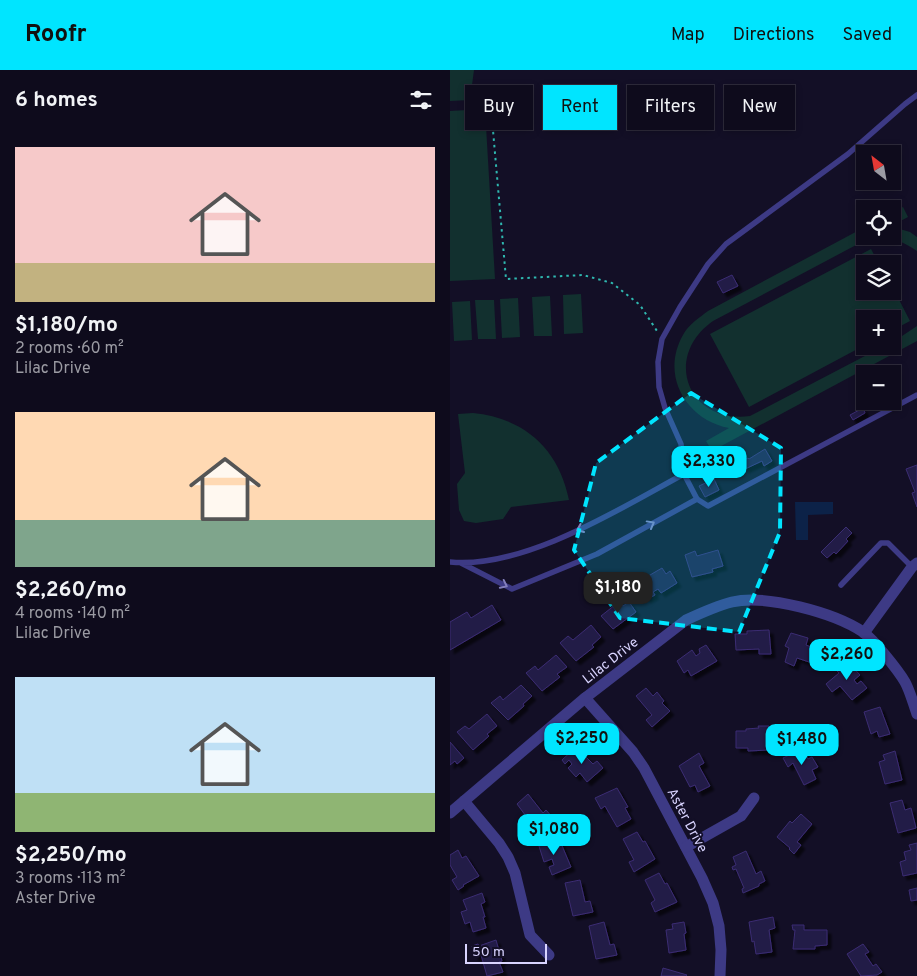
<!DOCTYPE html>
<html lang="en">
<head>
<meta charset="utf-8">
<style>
  :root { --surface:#0e0b1c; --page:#171425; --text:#f1f3f6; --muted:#9b9ba3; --line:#2e2b3b; --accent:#00e5ff }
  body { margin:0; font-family:Overpass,sans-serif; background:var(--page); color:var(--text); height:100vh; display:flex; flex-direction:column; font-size:19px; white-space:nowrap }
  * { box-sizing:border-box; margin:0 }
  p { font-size:16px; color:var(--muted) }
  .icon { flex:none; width:28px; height:28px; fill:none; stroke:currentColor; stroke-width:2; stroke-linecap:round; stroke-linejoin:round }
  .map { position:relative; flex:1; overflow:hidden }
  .panel { display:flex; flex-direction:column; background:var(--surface); width:450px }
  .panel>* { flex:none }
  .top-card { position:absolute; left:15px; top:15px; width:376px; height:45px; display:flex; gap:10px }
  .needle { width:32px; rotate:329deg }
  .buttons { position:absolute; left:406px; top:75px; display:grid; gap:10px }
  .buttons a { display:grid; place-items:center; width:45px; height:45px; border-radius:0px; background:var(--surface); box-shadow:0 2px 8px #0003,0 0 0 1px var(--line); font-size:25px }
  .scale { position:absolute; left:15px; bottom:12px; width:82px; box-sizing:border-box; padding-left:5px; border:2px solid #d9d4ff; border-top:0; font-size:14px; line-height:18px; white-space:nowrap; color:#d9d4ff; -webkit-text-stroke:4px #130f26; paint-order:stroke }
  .price { position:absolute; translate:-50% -42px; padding:0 11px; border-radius:10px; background:var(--accent); color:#111; font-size:16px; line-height:32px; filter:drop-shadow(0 1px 2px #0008) }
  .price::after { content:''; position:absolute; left:50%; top:30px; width:15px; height:11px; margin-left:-8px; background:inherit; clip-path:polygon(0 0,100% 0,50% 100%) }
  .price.selected { background:#222; color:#fff }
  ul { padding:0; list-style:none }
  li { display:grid; align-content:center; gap:10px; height:265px; padding:0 15px }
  li span { display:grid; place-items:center; height:155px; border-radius:0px; color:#555 }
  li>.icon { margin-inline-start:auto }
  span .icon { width:90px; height:90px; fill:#fffc; stroke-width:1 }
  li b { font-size:21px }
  h2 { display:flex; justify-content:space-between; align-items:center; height:60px; padding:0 15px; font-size:21px }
  .chip { padding:0 18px; border-radius:0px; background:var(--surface); box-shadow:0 2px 8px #0003,0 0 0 1px var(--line); font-size:18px; line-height:45px }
  .chip.selected { background:var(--accent); color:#111 }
  header { display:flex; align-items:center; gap:30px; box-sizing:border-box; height:70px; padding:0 25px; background:var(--accent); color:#111 }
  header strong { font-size:24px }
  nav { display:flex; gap:28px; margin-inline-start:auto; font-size:18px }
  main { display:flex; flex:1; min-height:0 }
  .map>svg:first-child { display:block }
  .green { fill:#12302f }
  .water { fill:#0c2248 }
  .building { fill:#241b47; stroke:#3b2d73; filter:url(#shadow) }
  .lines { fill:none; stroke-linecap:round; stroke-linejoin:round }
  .path { stroke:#2fb8b0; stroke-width:2; stroke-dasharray:2.5 4; stroke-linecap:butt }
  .service { stroke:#3d3a85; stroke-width:5.5 }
  .minor { stroke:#3d3a85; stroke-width:11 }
  .oneway { stroke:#837fbc }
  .marked { fill:#00e5ff; fill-opacity:0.2; stroke:#00e5ff; stroke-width:4; stroke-dasharray:10 6; stroke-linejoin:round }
  .labels { text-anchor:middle; stroke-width:4; stroke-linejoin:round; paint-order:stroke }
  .street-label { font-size:14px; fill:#d9d4ff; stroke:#130f26 }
</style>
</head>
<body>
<header>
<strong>Roofr</strong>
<nav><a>Map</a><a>Directions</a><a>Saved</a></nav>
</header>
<main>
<section class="panel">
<h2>6 homes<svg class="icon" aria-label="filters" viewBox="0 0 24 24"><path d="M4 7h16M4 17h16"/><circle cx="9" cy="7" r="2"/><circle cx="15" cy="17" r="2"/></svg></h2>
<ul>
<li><span style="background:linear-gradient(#f6c9c9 75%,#c2b280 0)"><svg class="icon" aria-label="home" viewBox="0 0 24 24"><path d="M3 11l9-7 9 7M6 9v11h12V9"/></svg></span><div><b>$1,180/mo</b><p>2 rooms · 60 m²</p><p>Lilac Drive</p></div></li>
<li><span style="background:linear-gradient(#ffd9b3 70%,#7fa58c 0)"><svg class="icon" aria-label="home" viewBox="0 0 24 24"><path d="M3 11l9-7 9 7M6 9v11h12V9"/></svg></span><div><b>$2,260/mo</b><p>4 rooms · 140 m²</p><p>Lilac Drive</p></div></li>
<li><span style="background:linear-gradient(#bfe0f5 75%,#8fb573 0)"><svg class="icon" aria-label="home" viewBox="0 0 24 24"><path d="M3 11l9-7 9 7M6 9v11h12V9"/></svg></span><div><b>$2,250/mo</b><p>3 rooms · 113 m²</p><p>Aster Drive</p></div></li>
</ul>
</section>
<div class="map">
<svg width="467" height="906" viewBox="0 0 467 906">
  <defs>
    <filter id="shadow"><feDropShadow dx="4" dy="4" stdDeviation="1" flood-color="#0009"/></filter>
  </defs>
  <rect width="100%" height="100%" fill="#130f26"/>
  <g class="green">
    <path d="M0,0H24L20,30L0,31Z"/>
    <path d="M35,39L45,209L0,211V41Z"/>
    <path d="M453,137L458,147L443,155V142Z"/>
    <path d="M415,157V166H442L443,157L460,162L467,167V181C446,167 433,165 408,174L263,251C212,287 238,354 300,346L434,276H442L443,272L467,256V271L262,381L256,371L279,358C236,350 210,305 233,265C239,254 249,248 258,241Z"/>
    <path d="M421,179L429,194H415V221H442L443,218L460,251L443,260L442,249H415V275L299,337L260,264Z"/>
    <path d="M131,224L133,263L114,264L113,225Z"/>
    <path d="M100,226L102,266H84L82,227Z"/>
    <path d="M68,228L70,267L52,268L50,229Z"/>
    <path d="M25,230H44L46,269H28Z"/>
    <path d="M20,231L22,270L4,271L2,232Z"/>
    <path d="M23,343C74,348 109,379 119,430L61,437L53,449L26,453L14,451L9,440L7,414L15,403L8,344Z"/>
  </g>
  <path class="water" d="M345,432H383V444L358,445V470H346Z"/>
  <g class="building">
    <path d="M282,205L288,216L273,223L267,212Z"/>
    <path d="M413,338L415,343L403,350L400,345Z"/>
    <path d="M246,378L253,390L249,391L243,380Z"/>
    <path d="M315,379L322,391L314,396L312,391L295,399L291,391L298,388L299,389Z"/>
    <path d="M467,395V437L462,423L465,422L456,399Z"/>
    <path d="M264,409L269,420L255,427L249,416Z"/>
    <path d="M396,457L402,463L396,469L398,471L386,484L384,482L377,488L371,482Z"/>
    <path d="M268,480L273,496L262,499L263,502L242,507L235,485L245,481L247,486Z"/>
    <path d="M212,498L216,504L220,501L227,513L211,523L208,519L203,522L205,525L197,529L188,512Z"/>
    <path d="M170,531L173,536L179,532L186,542L163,559L151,546Z"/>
    <path d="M42,535L51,550L0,580V552L17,542L21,548Z"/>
    <path d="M141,555L151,567L142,575L144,577L126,591L110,573L118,566L123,570Z"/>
    <path d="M319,560L321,584H309V579L286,580L285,564H297V561Z"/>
    <path d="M341,563L358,568L356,575L361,577L363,574L371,576L365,594L347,588L344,596L335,592L339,578L335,576Z"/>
    <path d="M256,575L267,591L241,606L238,600L234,603L227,591L242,580L246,586L250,583L249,579Z"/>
    <path d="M106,585L117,597L107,604L110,607L92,621L76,603L85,596L88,600Z"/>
    <path d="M397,591L410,605L404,610L407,614L411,611L417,618L402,630L390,616L382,622L376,614L389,603L386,600Z"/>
    <path d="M71,615L82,626L73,634L74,636L58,650L41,633L50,626L53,630Z"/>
    <path d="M196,618L203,626L207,622L214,631L212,633L220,641L202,657L196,650L202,645L186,626Z"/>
    <path d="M430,637L440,664L429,667L427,661L421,664L414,642Z"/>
    <path d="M37,644L47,656L37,664L39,666L23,680L7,662L15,656L19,659Z"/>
    <path d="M308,656H319V680L298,681V678H286V661H296V659L309,658Z"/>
    <path d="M0,672L14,688L7,694L5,691L0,695Z"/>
    <path d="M126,677L143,694L147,691L153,698L137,712L130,703L126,707L118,698L122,694L119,690L115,694L112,690Z"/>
    <path d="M352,679L358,689L362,687L368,697L362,700L366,709L354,715L343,693L338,697L333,688Z"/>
    <path d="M445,681L452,710L435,714L429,692L435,690L433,685Z"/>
    <path d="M249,683L254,693L249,696L260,716L248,722L245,715L240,717L229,696Z"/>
    <path d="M167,718L178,737L175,738L181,749L167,757L155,736L151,739L145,728Z"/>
    <path d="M78,724L93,743L96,740L103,748L87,761L67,734Z"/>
    <path d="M452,730L455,740L461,738L466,758L448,763L440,733Z"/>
    <path d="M351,744L362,754L347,772L351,775L344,784L339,779L340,778L327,767L340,751L342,753Z"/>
    <path d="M187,762L193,772L195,771L205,789L184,802L179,792L184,790L173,769Z"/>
    <path d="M101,768L103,773L110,771L121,797L102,805L99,797L104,795L102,789L94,792L88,773Z"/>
    <path d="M467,773V803L453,806L450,792L456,790L454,782L461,780L459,775Z"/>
    <path d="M8,780L12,788L16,786L29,806L13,815L14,816L8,820L2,810L7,807L0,795V785Z"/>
    <path d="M296,781L306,804L311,801L315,811L309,814V816L293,823L292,819L294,818L286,799L283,800L282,797L286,795L283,787Z"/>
    <path d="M209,803L215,814L217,813L227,832L205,842L201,833L205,830L195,810Z"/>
    <path d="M130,810L135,832L140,831L143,842L123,846L115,813Z"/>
    <path d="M467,818V830L461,831L459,820Z"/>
    <path d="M32,823L35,832L31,834L35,847H33L36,858L23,862L20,852L15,854L11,842L17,840L13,830Z"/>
    <path d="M323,847L325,858L319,860L322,882L306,884L304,871L302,872L299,852Z"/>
    <path d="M154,852L160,875L164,874L167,885L146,889L139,856Z"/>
    <path d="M234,852L236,863L234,864L236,880L219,883L216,860L223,859L222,854Z"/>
    <path d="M342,855H354V860H377V875L365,876V879H343L345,860H343Z"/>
    <path d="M46,870L52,891L49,892L53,902L37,906L31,885L25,887L22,876L28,874L29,876Z"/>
    <path d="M413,874L419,882L415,884L423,896L426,894L432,902L427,905L411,906L397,884Z"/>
    <path d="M213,898L237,905L236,906H211Z"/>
  </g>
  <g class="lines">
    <path class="path" d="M42,49L56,209L133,205L162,213L190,235L207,261"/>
    <g class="service">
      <path d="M234,404L231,374L215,338L209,317L208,292L212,269L230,237L258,194L276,174L398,84L455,34L467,25"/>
      <path d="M247,429L258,436L467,325"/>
      <path d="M0,492C75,499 169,439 234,404L247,429L147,484L62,519L11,493"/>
      <path d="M391,515L431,473H438L462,497"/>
    </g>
    <g class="minor">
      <path d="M414,563L462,497L467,493"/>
      <path d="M135,628L183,682L194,698L252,808L263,833L269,856L271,880L270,906"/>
      <path d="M14,731L49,773L58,787L65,803L80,865L99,885"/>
      <path d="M0,743L135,628L236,550C251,543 266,536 282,532C316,524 385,543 413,562C424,570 448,600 455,612C460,621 463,633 467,644"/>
      <path d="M236,777L291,746L304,728"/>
    </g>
  </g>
  <defs><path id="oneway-chevron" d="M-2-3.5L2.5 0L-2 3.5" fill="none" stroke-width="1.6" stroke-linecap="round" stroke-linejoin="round" transform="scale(1.25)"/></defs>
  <g class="oneway">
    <use href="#oneway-chevron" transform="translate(201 454) rotate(-29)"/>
    <use href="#oneway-chevron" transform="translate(130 459) rotate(156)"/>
    <use href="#oneway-chevron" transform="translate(54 515) rotate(26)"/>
  </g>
  <path class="marked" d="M241,323L331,378L330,462L289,562L170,548L124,480L146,393Z"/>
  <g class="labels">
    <g class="street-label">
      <text transform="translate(160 590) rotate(-38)" y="5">Lilac Drive</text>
      <text transform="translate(238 750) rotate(62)" y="5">Aster Drive</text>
    </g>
  </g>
</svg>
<div class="buttons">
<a><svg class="needle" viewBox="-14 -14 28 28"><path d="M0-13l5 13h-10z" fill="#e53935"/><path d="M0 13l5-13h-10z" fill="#9b9ba3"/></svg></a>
<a><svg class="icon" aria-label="locate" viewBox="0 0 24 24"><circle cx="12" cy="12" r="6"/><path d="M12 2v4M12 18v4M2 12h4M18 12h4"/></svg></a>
<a><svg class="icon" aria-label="layers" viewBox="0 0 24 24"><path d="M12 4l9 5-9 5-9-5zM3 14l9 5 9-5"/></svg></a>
<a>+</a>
<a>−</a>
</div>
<div class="scale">50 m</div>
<b class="price" style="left:259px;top:418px">$2,330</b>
<b class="price selected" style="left:168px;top:544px">$1,180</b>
<b class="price" style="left:397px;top:611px">$2,260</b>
<b class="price" style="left:132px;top:695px">$2,250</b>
<b class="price" style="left:352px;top:696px">$1,480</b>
<b class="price" style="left:104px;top:786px">$1,080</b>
<div class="top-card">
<a class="chip">Buy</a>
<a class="chip selected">Rent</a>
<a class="chip">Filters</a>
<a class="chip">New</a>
</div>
</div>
</main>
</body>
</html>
